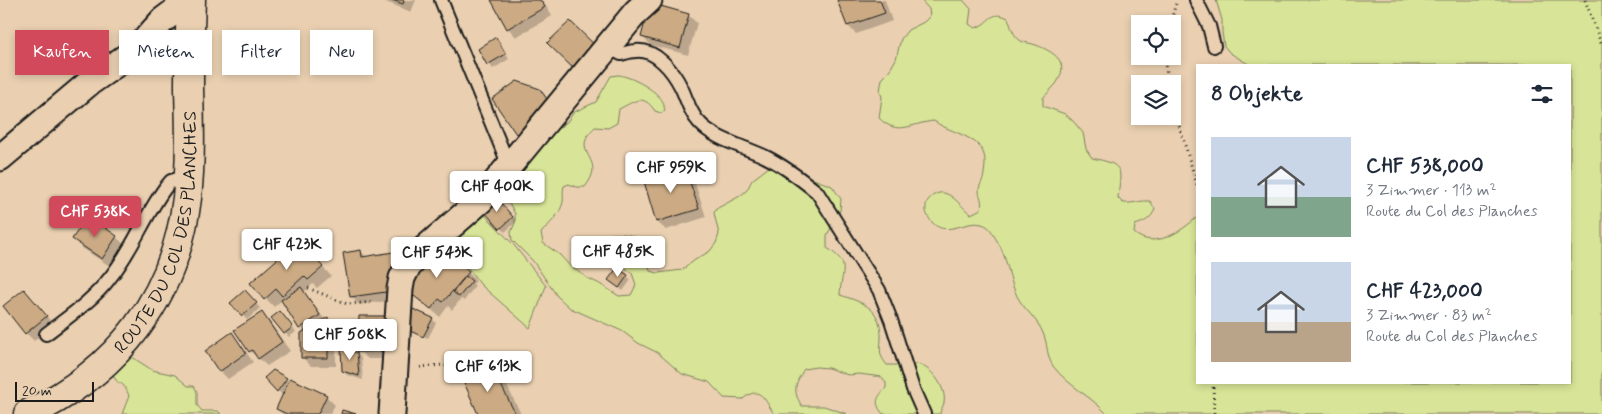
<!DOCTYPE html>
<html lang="de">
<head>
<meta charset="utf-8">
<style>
  :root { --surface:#fff; --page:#f2f2f3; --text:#1f2937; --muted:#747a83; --accent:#d1495b }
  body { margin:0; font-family:Mynerve,sans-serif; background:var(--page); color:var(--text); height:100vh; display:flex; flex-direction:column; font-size:19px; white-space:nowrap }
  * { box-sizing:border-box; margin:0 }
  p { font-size:16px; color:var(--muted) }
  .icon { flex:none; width:28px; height:28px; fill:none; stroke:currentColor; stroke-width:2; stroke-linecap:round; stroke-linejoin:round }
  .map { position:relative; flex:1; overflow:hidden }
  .details { position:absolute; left:1196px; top:64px; width:375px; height:320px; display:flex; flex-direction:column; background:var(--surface); border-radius:0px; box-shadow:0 2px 8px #0003 }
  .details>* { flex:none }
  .banner { position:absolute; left:15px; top:30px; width:475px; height:45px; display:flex; gap:10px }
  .fabs { position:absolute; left:1131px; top:15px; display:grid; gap:10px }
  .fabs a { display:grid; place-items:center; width:50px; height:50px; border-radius:0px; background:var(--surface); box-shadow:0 2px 8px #0003; font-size:25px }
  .scale { position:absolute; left:15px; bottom:12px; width:79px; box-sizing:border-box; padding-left:5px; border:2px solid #1c1c1c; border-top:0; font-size:14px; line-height:18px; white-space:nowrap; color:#1c1c1c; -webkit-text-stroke:4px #ead0b1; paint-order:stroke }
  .price { position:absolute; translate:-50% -42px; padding:0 11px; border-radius:5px; background:#fff; color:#222; font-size:16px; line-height:32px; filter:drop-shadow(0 1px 2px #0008) }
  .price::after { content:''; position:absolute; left:50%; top:30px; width:15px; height:11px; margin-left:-8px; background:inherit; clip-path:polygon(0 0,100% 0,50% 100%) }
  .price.on { background:var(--accent); color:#fff }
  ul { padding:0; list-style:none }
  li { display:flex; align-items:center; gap:15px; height:125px; padding:0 15px }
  li span { display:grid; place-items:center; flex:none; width:140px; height:100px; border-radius:0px; color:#555 }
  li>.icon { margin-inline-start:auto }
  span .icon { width:60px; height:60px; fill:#fffc; stroke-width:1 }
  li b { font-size:21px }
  h2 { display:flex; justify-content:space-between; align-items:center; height:60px; padding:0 15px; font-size:21px }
  .pill { padding:0 18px; border-radius:0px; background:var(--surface); box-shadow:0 2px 8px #0003; font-size:18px; line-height:45px }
  .pill.on { background:var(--accent); color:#fff }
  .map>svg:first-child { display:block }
  .green { fill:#d8e497; stroke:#7a805a }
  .shadow { fill:#0003 }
  .building { fill:#ccab84; stroke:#1c1c1c }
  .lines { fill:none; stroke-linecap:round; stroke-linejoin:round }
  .service-casing { stroke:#1c1c1c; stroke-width:16 }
  .minor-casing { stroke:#1c1c1c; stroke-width:29 }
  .tertiary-casing { stroke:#1c1c1c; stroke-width:31 }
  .path { stroke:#1c1c1c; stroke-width:3; stroke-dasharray:1 4; stroke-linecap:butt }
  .service { stroke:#ead0b1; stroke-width:12 }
  .minor { stroke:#ead0b1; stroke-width:25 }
  .tertiary { stroke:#ead0b1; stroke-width:28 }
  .labels { text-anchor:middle; stroke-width:4.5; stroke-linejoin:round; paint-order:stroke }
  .street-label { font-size:18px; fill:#1c1c1c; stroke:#ead0b1 }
</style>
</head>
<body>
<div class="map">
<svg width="1602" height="414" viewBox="0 0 1602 414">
  <rect width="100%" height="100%" fill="#ead0b1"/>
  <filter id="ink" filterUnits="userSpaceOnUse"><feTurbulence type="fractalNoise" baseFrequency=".02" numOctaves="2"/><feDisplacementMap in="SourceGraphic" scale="10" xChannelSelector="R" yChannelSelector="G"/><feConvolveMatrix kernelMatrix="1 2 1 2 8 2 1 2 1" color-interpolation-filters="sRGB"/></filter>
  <g filter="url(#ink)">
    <g class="green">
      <path d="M921,0H963L971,9L969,24L975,28C990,24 990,9 1008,18C1011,26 1013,36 1021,41C1025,43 1031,43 1036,45C1054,52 1071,62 1056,84C1052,89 1047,93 1043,98V106L1065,114L1073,121L1083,133L1086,149L1092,158C1125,165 1121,168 1118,198L1123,203C1133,204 1141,200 1150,201L1155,209C1151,219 1145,222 1135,225L1134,233C1154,250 1181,232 1197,217L1198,382H1570V65H1250L1230,53L1224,46L1222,32V20L1216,0H1602V414H1107C1091,396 1068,386 1053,366C1046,355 1048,344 1043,333C1037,318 1024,310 1017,296C1008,278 1008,257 996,239C994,236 991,229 988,227C970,214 947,241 931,221C928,217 925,212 926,207C926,202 929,198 934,195C949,186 960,207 971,214L981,209C983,199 979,197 979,190C979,186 982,182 983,179C984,174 985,168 985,163C986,136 951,134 934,121C911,123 898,137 879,118L882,97L880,91L882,79L888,73L896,59L901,39L908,30L924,22L930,16L929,9Z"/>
      <path d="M618,75C630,76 657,90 663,102C664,103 664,109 665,110L661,113L655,111C643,93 635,101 619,109L617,123L608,128L595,127C592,130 587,135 586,139C580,157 605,162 585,187H576L569,184L564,186C562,192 564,197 563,202C560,215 549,224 541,233L543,243L560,255L569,265L587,278L598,283L619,296L631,295L636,285L632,273L623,266L610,261L601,254L602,244L610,234C622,233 640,234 645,247C648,255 647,263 650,271L658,273L682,270L695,260L710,251L716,243L719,234L714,213L716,209L740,196L747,190L752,180L773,164L832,186L841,199L840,211L827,235V248C852,264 841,271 840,295C865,303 882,309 881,339C880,352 879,355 887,365C896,366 905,363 915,364C930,365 947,387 944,403C943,407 940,410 940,414H883C874,403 876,398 886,388V383L882,377L859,374L848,375L828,368L816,367L804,369C795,384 792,391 802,406H824L847,414H774C765,400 760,384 743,399L724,398L709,382L682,374L658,353L638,343L622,331L570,308L557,296L533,261L512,240L511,232L515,223V214L511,206L500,197L499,192L502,188L507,189L509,193L515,195L521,192L523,189L521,177L525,162L537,152L545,138L567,122L574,112L596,102L611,76Z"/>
      <path d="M485,215L513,244L546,286L530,328L481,285L451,245Z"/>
      <path d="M132,357L152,370L175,375L188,386H194L197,392V405L202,411H218L221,414H122L129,396C128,393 126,388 123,385C119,381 120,385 116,380C107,369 123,360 132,357Z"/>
    </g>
    <g class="shadow">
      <path d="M381,0H416L411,12Z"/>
      <path d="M492,0H542L552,16L516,37L508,28Z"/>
      <path d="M839,0H885L892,21L856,34L848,26Z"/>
      <path d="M688,15L697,23L688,55L651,45L642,37Z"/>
      <path d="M495,38L509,59L493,69L480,50Z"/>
      <path d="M684,166L692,174L706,217L666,230L657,222L644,179Z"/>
      <path d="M495,198L517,221L505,232L483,209Z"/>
      <path d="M88,218L116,237L125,245L111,267L82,248L74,239Z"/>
      <path d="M299,241L331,276L317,288L313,284L304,292L325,320L327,319L336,327V366H311L303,358L305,332L282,300L274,307L252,284Z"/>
      <path d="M361,251L367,258L399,253L408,261L401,299L359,305L351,296Z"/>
      <path d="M468,272L476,281L473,284L475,286L464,301L461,299L452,310L448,306L440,317L408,290Z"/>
      <path d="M627,276L631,280L623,291L610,280Z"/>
      <path d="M24,290L54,325L34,341L26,333Z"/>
      <path d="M245,292L260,308L247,320L232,304Z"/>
      <path d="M261,313L270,322L290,351L267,366L250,351Z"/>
      <path d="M284,317L296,332L289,337L285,333Z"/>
      <path d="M432,319L436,323L428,338L408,329Z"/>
      <path d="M397,326V359H368L359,351Z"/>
      <path d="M232,334L240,343L253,362L228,379L220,371Z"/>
      <path d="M349,347L353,354H357L361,358L363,380L347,375L343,371Z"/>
      <path d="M490,366L504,380L521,414H479Z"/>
      <path d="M266,378L286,379L289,383L326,396L335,405L330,414H283L277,409L283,396Z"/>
    </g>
    <g class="building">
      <path d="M392,0H404L403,4Z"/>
      <path d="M491,0H540L545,7L507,29Z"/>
      <path d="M837,0H880L885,13L847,26Z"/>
      <path d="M650,3L689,14L680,48L641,37Z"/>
      <path d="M570,21L600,50L578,73L547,43Z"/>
      <path d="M496,37L506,54L487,65L478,49Z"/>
      <path d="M517,81L540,89L553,108L516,134L492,99Z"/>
      <path d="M684,165L699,209L656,222L643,178Z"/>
      <path d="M495,196L513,217L500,229L482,209Z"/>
      <path d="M88,216L117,236L102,259L72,239Z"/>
      <path d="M299,240L323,267L308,280L304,276L282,296L276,289L264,300L250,283Z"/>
      <path d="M440,248L469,272L443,302L439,299L431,309L406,290Z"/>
      <path d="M361,250L362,257L400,251L393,291L350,297L343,253Z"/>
      <path d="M617,268L628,275L619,288L608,280Z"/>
      <path d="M466,276L472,281L459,297L453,292Z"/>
      <path d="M301,287L320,315L299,329L281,300Z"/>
      <path d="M24,289L47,316L25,334L3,306Z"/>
      <path d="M245,290L257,303L242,316L230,303Z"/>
      <path d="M413,309L433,318L423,337L404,328Z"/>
      <path d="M280,311L293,327L284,334L271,318Z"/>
      <path d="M262,312L282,342L258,359L252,350L249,352L234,330Z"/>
      <path d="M359,316H389V351L358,352Z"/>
      <path d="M328,317V358H301V333Z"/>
      <path d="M232,332L246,353L219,372L205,351Z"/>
      <path d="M349,346V352H357L359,376L342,371L341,347Z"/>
      <path d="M491,365L515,413L514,414H478L462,378Z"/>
      <path d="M273,370L287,378L277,392L264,378Z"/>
      <path d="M290,378L327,395L318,414H287L276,409Z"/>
      <path d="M342,410L356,414H341Z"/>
    </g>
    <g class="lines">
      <defs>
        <g id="service">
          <path d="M441,0L509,166"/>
          <path d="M1196,0L1209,26L1214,46"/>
          <path d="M608,47L621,54C625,53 631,51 636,51C656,49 673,71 681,87C687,99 689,111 698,121C712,139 746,147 766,157C784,166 801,179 817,192L879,290L891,320L913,389L924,414"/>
          <path d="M46,334C68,317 92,301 109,279C132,251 144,217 165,188L171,181L188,176"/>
        </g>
        <g id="minor">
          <path d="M0,158L89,83L136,50L163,20L179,8L191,4"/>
          <path d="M392,414L400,289L402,278L407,268L421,252L481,200L636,12L649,0"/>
        </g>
        <g id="tertiary">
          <path id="s1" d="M28,414C118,371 175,298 187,198C191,161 190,124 189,88C189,58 190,29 191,0"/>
        </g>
      </defs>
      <use href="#service" class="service-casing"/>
      <use href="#minor" class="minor-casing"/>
      <use href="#tertiary" class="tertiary-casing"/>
      <g class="path">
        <path d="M1585,0L1602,46"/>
        <path d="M1170,24L1176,3"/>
        <path d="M1166,56L1165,64L1170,84"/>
        <path d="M1172,97L1178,122L1198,188"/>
        <path d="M308,288L347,304L374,302"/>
        <path d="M420,367L443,365L466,371"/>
        <path d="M1213,382L1214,414"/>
      </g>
      <use href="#service" class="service"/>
      <use href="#minor" class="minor"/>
      <use href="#tertiary" class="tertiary"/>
    </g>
  </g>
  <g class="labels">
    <g class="street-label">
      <text dy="6" stroke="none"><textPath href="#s1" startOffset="239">ROUTE DU COL DES PLANCHES</textPath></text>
    </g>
  </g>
</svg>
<div class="fabs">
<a><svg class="icon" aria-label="locate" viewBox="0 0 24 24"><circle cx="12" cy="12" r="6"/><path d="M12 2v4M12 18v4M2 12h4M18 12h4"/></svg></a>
<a><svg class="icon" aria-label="layers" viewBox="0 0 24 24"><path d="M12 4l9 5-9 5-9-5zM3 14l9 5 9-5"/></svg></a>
</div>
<div class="scale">20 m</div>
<b class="price" style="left:671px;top:194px">CHF 959K</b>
<b class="price" style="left:497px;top:213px">CHF 400K</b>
<b class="price on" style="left:95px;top:238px">CHF 538K</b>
<b class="price" style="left:287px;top:271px">CHF 423K</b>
<b class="price" style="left:618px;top:278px">CHF 485K</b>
<b class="price" style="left:437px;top:279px">CHF 543K</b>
<b class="price" style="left:350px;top:361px">CHF 508K</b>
<b class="price" style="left:488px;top:393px">CHF 613K</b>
<div class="banner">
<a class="pill on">Kaufen</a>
<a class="pill">Mieten</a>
<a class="pill">Filter</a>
<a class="pill">Neu</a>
</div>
<section class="details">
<h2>8 Objekte<svg class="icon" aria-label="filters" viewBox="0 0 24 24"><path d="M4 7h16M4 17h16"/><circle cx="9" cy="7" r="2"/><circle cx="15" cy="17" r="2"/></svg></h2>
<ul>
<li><span style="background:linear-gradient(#c9d6e8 60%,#7fa58c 0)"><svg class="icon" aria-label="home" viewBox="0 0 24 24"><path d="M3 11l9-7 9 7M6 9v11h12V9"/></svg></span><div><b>CHF 538,000</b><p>3 Zimmer · 113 m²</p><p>Route du Col des Planches</p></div></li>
<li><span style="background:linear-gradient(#c9d6e8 60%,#b9a48a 0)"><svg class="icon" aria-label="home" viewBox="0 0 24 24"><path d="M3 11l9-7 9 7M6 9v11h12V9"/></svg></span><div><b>CHF 423,000</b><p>3 Zimmer · 83 m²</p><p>Route du Col des Planches</p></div></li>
</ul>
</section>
</div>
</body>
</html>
